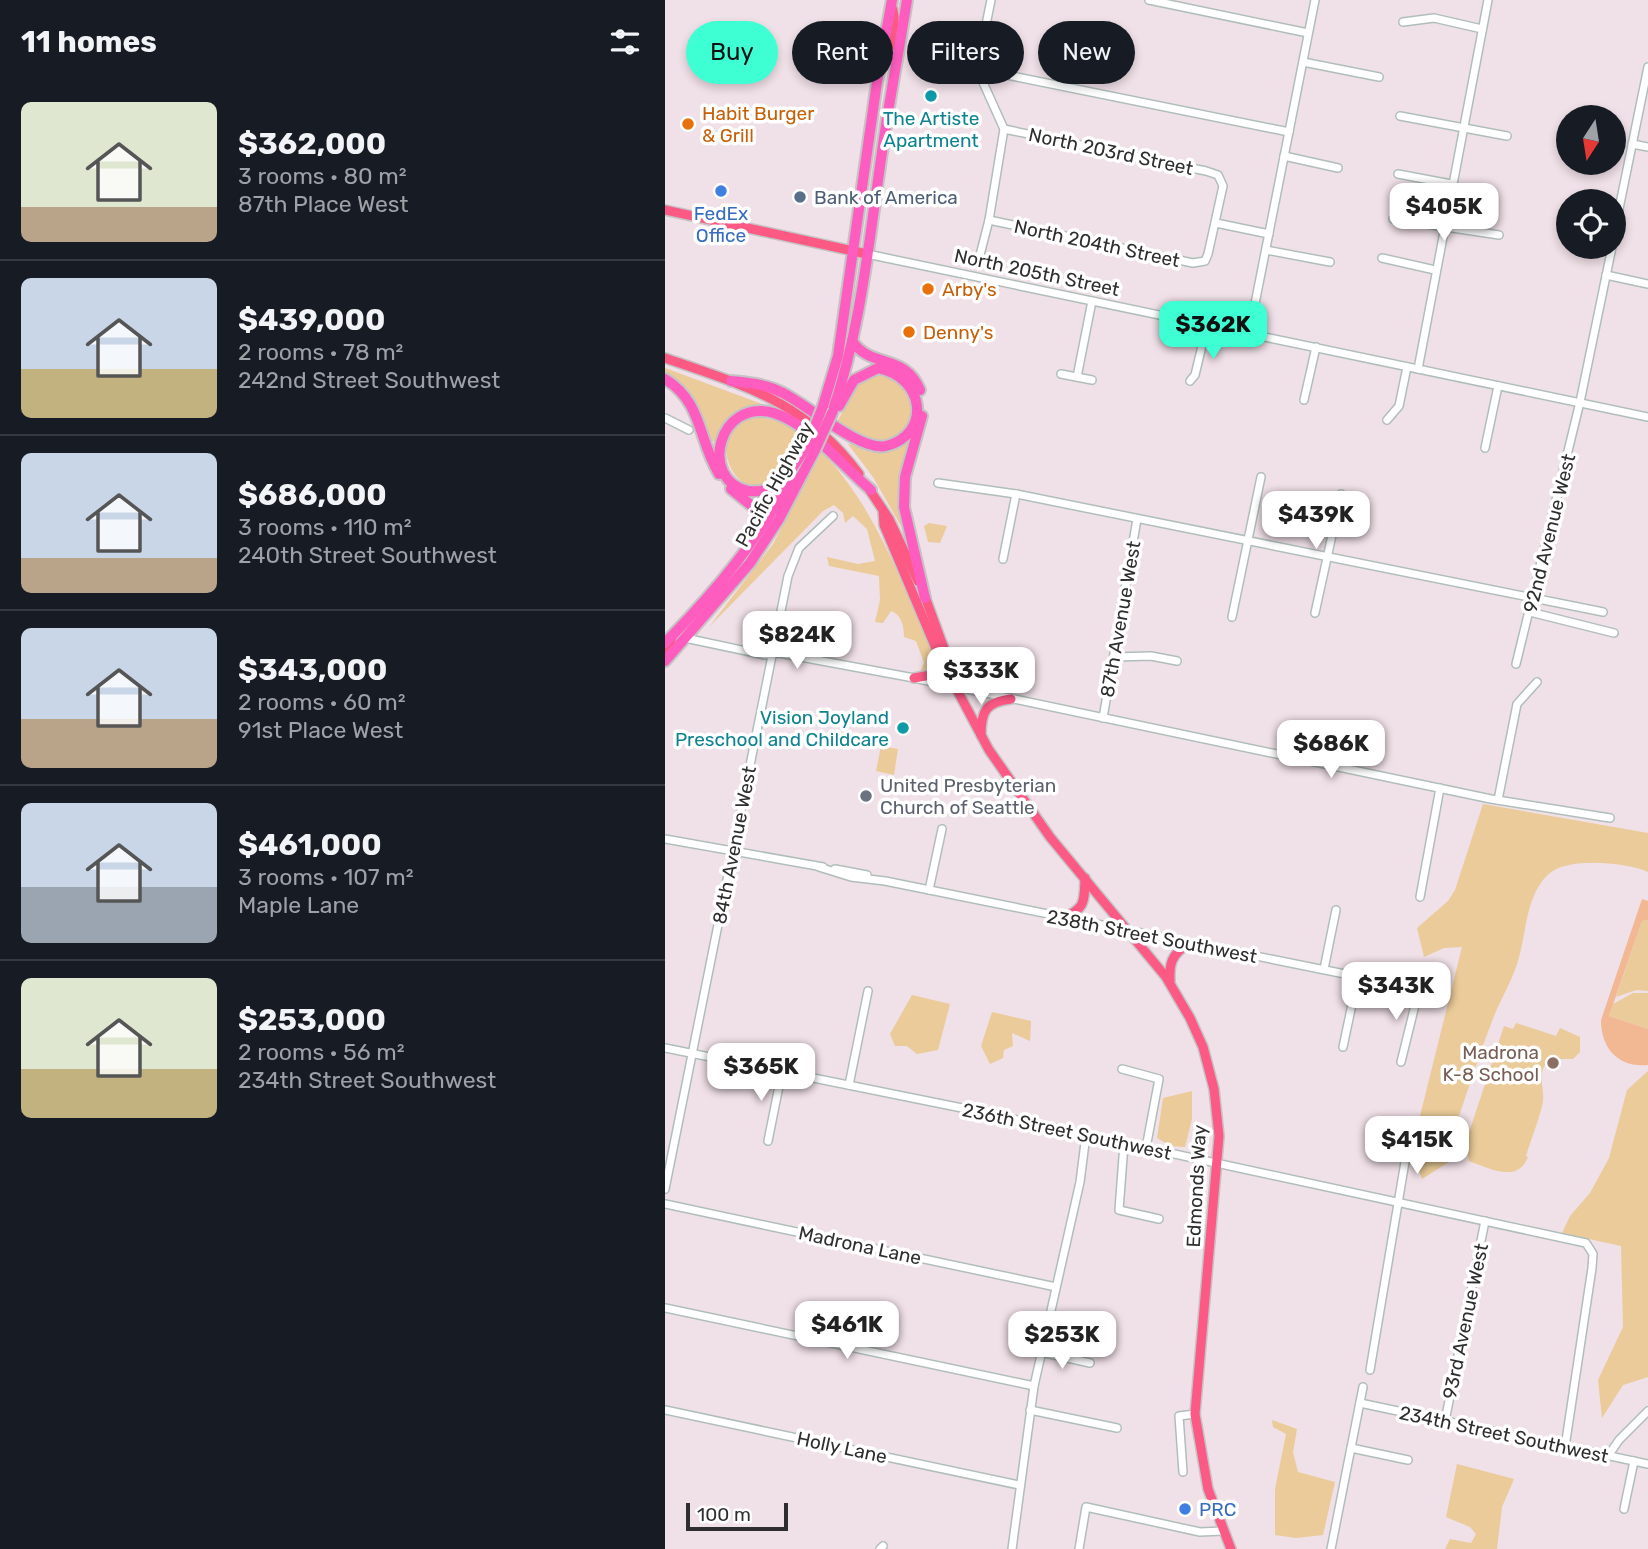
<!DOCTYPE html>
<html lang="en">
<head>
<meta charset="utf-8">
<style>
  :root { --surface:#171b24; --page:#242831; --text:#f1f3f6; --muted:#9ea1a6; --line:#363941; --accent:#3effd3 }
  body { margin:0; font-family:Rubik,sans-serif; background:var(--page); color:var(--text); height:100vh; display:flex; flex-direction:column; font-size:26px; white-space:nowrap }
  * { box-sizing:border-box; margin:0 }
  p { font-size:23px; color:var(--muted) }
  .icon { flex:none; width:38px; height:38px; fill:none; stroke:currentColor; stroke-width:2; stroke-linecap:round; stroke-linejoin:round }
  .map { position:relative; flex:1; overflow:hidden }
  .panel { display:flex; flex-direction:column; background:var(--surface); width:665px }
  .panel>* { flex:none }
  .hud { position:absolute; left:21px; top:21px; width:665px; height:63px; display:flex; gap:14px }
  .needle { width:46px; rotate:192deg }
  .buttons { position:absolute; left:891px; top:105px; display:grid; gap:14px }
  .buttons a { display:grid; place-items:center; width:70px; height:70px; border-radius:50%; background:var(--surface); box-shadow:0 4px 10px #0003; font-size:35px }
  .scale { position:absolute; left:21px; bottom:18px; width:102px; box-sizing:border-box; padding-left:7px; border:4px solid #2e2e2e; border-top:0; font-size:19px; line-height:24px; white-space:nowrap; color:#2e2e2e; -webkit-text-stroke:5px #fff; paint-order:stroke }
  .price { position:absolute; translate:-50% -60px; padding:0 16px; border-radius:14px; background:#fff; color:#222; font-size:23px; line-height:46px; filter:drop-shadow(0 2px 4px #0008) }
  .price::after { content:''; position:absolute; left:50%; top:42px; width:21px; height:16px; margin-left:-10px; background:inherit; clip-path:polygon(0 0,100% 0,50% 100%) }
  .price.on { background:var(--accent); color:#111 }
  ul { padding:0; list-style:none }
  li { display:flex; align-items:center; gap:21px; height:175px; padding:0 21px }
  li+li { border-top:2px solid var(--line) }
  li span { display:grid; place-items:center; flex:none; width:196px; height:140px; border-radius:10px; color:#555 }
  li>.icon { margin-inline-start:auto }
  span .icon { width:84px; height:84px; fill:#fffc; stroke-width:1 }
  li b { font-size:30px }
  h2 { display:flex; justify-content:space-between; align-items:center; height:84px; padding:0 21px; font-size:30px }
  .tag { padding:0 24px; border-radius:32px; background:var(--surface); box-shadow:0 4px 10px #0003; font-size:24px; line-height:63px }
  .tag.on { background:var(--accent); color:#111 }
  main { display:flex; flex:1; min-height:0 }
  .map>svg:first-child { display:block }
  .green { fill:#eacb99 }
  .pitch { fill:#f2b894 }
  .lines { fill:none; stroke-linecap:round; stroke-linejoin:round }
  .minor-casing { stroke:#b0bebb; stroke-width:10 }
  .major-casing { stroke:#c4c4c4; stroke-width:12 }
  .highway-casing { stroke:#c4c4c4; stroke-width:14 }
  .minor { stroke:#fff; stroke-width:7 }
  .major { stroke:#fc5985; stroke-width:9 }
  .highway { stroke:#ff5cbf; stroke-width:10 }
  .highway-bridge-casing { stroke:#c4c4c4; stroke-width:14; stroke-linecap:butt }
  .highway-bridge { stroke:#ff5cbf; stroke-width:10 }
  .culture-dot { fill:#0f9aa8; stroke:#fff; stroke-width:2.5 }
  .food-dot { fill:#e8710a; stroke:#fff; stroke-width:2.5 }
  .shop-dot { fill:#3f7fe0; stroke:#fff; stroke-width:2.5 }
  .service-dot { fill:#5c6f8a; stroke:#fff; stroke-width:2.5 }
  .worship-dot { fill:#6b7280; stroke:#fff; stroke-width:2.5 }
  .education-dot { fill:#8d6e63; stroke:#fff; stroke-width:2.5 }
  .labels { text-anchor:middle; stroke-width:7; stroke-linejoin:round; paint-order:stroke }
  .food-label { font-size:19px; fill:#c56008; stroke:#fff; text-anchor:start }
  .culture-label { font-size:19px; fill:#0d838f; stroke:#fff }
  .street-label { font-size:19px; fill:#2e2e2e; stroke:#fff }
  .service-label { font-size:19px; fill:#4e5e75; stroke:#fff; text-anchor:start }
  .shop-label { font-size:19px; fill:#366cbe; stroke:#fff }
  .worship-label { font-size:19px; fill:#5b616d; stroke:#fff; text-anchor:start }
  .education-label { font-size:19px; fill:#785e54; stroke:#fff; text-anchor:end }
</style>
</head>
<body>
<main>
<section class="panel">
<h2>11 homes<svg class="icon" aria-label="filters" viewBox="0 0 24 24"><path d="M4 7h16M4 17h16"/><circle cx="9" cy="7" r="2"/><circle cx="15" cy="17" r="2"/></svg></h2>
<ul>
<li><span style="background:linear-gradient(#dfe7d0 75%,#b9a48a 0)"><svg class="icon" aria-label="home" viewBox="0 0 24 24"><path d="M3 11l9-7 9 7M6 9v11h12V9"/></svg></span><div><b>$362,000</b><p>3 rooms · 80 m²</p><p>87th Place West</p></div></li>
<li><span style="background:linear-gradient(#c9d6e8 65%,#c2b280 0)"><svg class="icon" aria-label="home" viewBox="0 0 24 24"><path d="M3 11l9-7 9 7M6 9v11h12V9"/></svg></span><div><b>$439,000</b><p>2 rooms · 78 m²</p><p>242nd Street Southwest</p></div></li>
<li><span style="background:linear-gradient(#c9d6e8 75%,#b9a48a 0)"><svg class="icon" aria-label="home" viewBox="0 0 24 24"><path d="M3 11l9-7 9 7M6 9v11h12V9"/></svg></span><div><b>$686,000</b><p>3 rooms · 110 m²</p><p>240th Street Southwest</p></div></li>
<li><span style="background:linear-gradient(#c9d6e8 65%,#b9a48a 0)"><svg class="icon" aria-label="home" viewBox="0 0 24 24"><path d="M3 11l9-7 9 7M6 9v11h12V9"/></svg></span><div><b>$343,000</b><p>2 rooms · 60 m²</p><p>91st Place West</p></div></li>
<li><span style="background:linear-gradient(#c9d6e8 60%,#9aa5b1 0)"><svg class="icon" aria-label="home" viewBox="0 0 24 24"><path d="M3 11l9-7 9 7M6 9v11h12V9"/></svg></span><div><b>$461,000</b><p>3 rooms · 107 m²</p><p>Maple Lane</p></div></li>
<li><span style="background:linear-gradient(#dfe7d0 65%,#c2b280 0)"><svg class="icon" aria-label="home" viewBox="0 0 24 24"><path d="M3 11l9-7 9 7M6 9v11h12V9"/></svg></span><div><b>$253,000</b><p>2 rooms · 56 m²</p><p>234th Street Southwest</p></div></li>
</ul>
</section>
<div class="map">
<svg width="983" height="1549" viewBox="0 0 983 1549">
  <rect width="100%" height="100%" fill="#f0e0e7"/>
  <g class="green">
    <path d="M0,368L105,407L92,408L51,442L45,441L33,410L0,374Z"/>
    <path d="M207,376C263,372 255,452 205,442C194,440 181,428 172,422L193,383Z"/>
    <path d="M94,417L122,423L140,437C131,450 123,467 112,478C75,516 29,427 94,417Z"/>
    <path d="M249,431L238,523L236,526L208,477L183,444C189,444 192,447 199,450C219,457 237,446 249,431Z"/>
    <path d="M157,452C211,508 236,582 267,652C268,662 265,669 255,672L259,663L251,641L239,637C239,627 237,615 226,611L218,623L210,622L215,600L214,576L164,566L162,557L193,564L210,561L202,529L188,516L180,523L178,513L169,505L158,511L44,627L108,544Z"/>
    <path d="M264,523L282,526L275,543L263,542L259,526Z"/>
    <path d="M216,746L233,749L229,775L211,771Z"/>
    <path d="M818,804L983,833V872C962,862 903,857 885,873C859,895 862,937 851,967C845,984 836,999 829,1016C813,1057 800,1100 785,1142L787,1160L757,1179L749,1158L751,1132L797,947L779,948L759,957L752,928L783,901L790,890Z"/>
    <path d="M983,920V991L971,990L951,997L977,921Z"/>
    <path d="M968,993H983V1029L944,1016L948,1004Z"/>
    <path d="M247,995L285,1004L273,1050L252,1054L242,1046H230L225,1034Z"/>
    <path d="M327,1012L366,1021L365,1041L347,1033L348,1046L339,1050L338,1058L325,1064L316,1046Z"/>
    <path d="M851,1023L891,1036L895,1028L915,1037V1052L908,1059H886C868,1073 882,1088 877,1106C873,1123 866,1139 861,1156L863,1157C852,1184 824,1168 804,1161L802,1150L799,1148L839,1026L848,1029Z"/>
    <path d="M983,1071V1377L958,1385L937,1418L933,1380L958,1327L956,1246L897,1233L905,1216L925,1193L944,1158L962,1090Z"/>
    <path d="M527,1091V1119L520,1147L506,1146L492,1138L498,1098Z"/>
    <path d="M607,1420L632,1429L628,1452L633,1472L670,1482L658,1535L631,1538L610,1535V1489L621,1434L608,1427Z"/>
    <path d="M792,1464L849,1479L837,1507L832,1549H780L785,1539L806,1543L811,1534L805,1527L781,1517Z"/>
  </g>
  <path class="pitch" d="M977,899L983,901V920L977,921L944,1016L983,1029V1065C954,1068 936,1049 936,1020Z"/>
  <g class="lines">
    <defs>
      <g id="minor">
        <path d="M484,0L643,33"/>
        <path d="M738,22L769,18L817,29"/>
        <path d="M638,62L714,77"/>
        <path d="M312,69L624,132"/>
        <path d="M735,116L842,136"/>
        <path d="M967,144L983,147"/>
        <path d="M619,156L673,168"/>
        <path d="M733,174L786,184"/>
        <path d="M728,219L834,235"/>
        <path d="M324,220L528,263L540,261L543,254L558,186L553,175L541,171L339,129"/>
        <path d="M551,223L604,234"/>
        <path d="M948,238L983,67"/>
        <path d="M601,250L665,262"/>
        <path d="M202,254L983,417"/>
        <path d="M315,255L324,220L339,129L312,69L326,0"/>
        <path d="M717,258L770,270"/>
        <path d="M941,275L983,284"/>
        <path d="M584,334L650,0"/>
        <path d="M753,369L823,0"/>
        <path d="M396,374L427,380"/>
        <path d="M412,377L427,301"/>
        <path d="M525,381L530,375L542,325"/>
        <path d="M639,400L651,347"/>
        <path d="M0,418L24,430"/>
        <path d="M722,420L734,406L742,367"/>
        <path d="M820,448L833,386"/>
        <path d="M273,483L351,494L938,612"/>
        <path d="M338,559L351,494"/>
        <path d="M865,612L949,633"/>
        <path d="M650,613L676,494"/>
        <path d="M567,617L596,477"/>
        <path d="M20,638L100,655L114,653L249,678L826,799L945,818"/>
        <path d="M449,657L486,656L512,661"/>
        <path d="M851,664L915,402L947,247"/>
        <path d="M438,718L472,519"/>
        <path d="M833,800L852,704L872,682"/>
        <path d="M0,839L158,867"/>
        <path d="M154,867L186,877L220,881L754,989L736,1062"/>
        <path d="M170,869L202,875"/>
        <path d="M264,890L277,829"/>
        <path d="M755,897L775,788"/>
        <path d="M659,969L671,910"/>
        <path d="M678,1047L693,976"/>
        <path d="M0,1048L297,1108L921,1243L928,1254L927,1268L900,1447"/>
        <path d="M457,1069L494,1079L481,1148"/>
        <path d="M184,1085L203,991"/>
        <path d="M103,1141L117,1071"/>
        <path d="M459,1144L454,1210L494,1219"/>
        <path d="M0,1189L123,576L134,548L168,516"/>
        <path d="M0,1204L391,1287"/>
        <path d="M0,1308L369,1386"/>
        <path d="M376,1352L425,1363"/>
        <path d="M705,1370L743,1144"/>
        <path d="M695,1403L983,1464"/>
        <path d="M0,1410L354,1485"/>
        <path d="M365,1410L452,1428"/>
        <path d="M780,1421L820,1221"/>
        <path d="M686,1448L743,1460"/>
        <path d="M943,1456L954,1440L983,1411"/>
        <path d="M518,1472L514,1416L530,1414"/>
        <path d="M959,1509L969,1461"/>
        <path d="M215,1549L218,1546"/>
        <path d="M347,1549L369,1386L415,1182L421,1135"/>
        <path d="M414,1549L421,1507L535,1532L558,1531"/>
        <path d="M666,1549L698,1387"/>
      </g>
      <g id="major">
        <path d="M226,5C234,21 223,35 233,49"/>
        <path d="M0,210L202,254"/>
        <path d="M0,358C81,386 141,402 194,474"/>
        <path d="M202,486L224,519L253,581"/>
        <path d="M218,511L219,525L275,658L324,750L385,837L501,977L525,1018L538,1047L549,1089L554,1136L530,1414L543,1489L566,1549"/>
        <path d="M259,594L288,673"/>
        <path d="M0,652L8,635"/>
        <path d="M249,678L266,675L275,658"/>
        <path d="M316,735C316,711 321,702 346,699"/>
        <path d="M398,918C421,908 419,902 420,878"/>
        <path d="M505,981C504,963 507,955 522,944"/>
      </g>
      <g id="highway">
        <path d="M187,341C206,369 240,353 255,390"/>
        <path d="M0,379C38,402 33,440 54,474"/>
        <path d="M66,381C84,383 101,384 118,393C144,406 196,452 221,446C267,434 260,377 213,368L189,380L174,406"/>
        <path d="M158,406L173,356L212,82L227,0"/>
        <path d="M167,413C196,329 204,240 217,152C224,101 234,51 242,0"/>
        <path d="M257,416L240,477L239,507L260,598"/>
        <path d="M143,444C133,458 124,477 110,486C102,491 92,492 83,491C33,480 53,397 109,413C146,425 176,465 206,490"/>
        <path d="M66,489L92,510L88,533"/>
        <path d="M0,643C49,593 96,538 127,475"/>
        <path d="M0,661L85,563L114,519L150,450"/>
      </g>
    </defs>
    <use href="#minor" class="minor-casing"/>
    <use href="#major" class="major-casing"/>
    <use href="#highway" class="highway-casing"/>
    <use href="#minor" class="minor"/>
    <use href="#major" class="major"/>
    <use href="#highway" class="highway"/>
    <defs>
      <g id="highway-bridge">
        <path d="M143,444L158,406"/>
        <path d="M150,450L167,413"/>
      </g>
    </defs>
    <use href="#highway-bridge" class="highway-bridge-casing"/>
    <use href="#highway-bridge" class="highway-bridge"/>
  </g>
  <g class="culture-dot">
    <circle cx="266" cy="96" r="7"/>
    <circle cx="238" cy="728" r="7"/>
  </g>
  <g class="food-dot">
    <circle cx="23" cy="124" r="7"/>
    <circle cx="263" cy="289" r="7"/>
    <circle cx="244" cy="332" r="7"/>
  </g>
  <g class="shop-dot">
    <circle cx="56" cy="191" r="7"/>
    <circle cx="520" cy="1509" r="7"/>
  </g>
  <circle class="service-dot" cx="135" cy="197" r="7"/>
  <circle class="worship-dot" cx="201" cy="796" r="7"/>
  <circle class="education-dot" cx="888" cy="1063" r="7"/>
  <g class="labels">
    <g class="food-label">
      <text x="37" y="120">Habit Burger<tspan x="37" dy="22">&amp; Grill</tspan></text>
      <text x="277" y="296">Arby's</text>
      <text x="258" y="339">Denny's</text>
    </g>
    <g class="culture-label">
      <text x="266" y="125">The Artiste<tspan x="266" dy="22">Apartment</tspan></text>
      <text x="224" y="724" text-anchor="end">Vision Joyland<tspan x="224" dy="22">Preschool and Childcare</tspan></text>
    </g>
    <g class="street-label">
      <text transform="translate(446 151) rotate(12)" y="7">North 203rd Street</text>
      <text transform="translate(432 243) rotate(12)" y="7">North 204th Street</text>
      <text transform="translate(372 272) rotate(12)" y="7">North 205th Street</text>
      <text transform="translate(109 484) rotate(-61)" y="7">Pacific Highway</text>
      <text transform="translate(884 533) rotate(-76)" y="7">92nd Avenue West</text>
      <text transform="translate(455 619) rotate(-80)" y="7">87th Avenue West</text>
      <text transform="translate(69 845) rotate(-79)" y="7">84th Avenue West</text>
      <text transform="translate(487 936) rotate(11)" y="7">238th Street Southwest</text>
      <text transform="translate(402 1131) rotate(12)" y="7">236th Street Southwest</text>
      <text transform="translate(531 1186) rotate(-87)" y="7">Edmonds Way</text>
      <text transform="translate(195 1245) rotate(12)" y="7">Madrona Lane</text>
      <text transform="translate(800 1321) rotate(-78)" y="7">93rd Avenue West</text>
      <text transform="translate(839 1434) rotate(12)" y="7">234th Street Southwest</text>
      <text transform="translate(177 1447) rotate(12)" y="7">Holly Lane</text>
    </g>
    <g class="service-label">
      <text x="149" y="204">Bank of America</text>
    </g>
    <g class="shop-label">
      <text x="56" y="220">FedEx<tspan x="56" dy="22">Office</tspan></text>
      <text x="534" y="1516" text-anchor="start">PRC</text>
    </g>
    <g class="worship-label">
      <text x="215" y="792">United Presbyterian<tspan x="215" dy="22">Church of Seattle</tspan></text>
    </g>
    <g class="education-label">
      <text x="874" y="1059">Madrona<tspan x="874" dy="22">K-8 School</tspan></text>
    </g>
  </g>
</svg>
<div class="buttons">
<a><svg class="needle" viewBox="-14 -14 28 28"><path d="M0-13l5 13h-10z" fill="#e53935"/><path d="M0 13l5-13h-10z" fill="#9ea1a6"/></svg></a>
<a><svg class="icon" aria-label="locate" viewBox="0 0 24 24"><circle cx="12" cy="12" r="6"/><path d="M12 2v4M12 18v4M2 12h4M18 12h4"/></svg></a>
</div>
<div class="scale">100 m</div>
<b class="price" style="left:779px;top:243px">$405K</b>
<b class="price on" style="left:548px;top:361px">$362K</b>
<b class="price" style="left:651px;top:551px">$439K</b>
<b class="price" style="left:132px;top:671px">$824K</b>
<b class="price" style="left:316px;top:707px">$333K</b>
<b class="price" style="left:666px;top:780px">$686K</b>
<b class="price" style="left:731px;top:1022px">$343K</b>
<b class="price" style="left:96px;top:1103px">$365K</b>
<b class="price" style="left:752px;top:1176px">$415K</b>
<b class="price" style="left:182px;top:1361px">$461K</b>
<b class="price" style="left:397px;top:1371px">$253K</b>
<div class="hud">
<a class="tag on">Buy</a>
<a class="tag">Rent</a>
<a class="tag">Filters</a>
<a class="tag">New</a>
</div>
</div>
</main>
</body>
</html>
